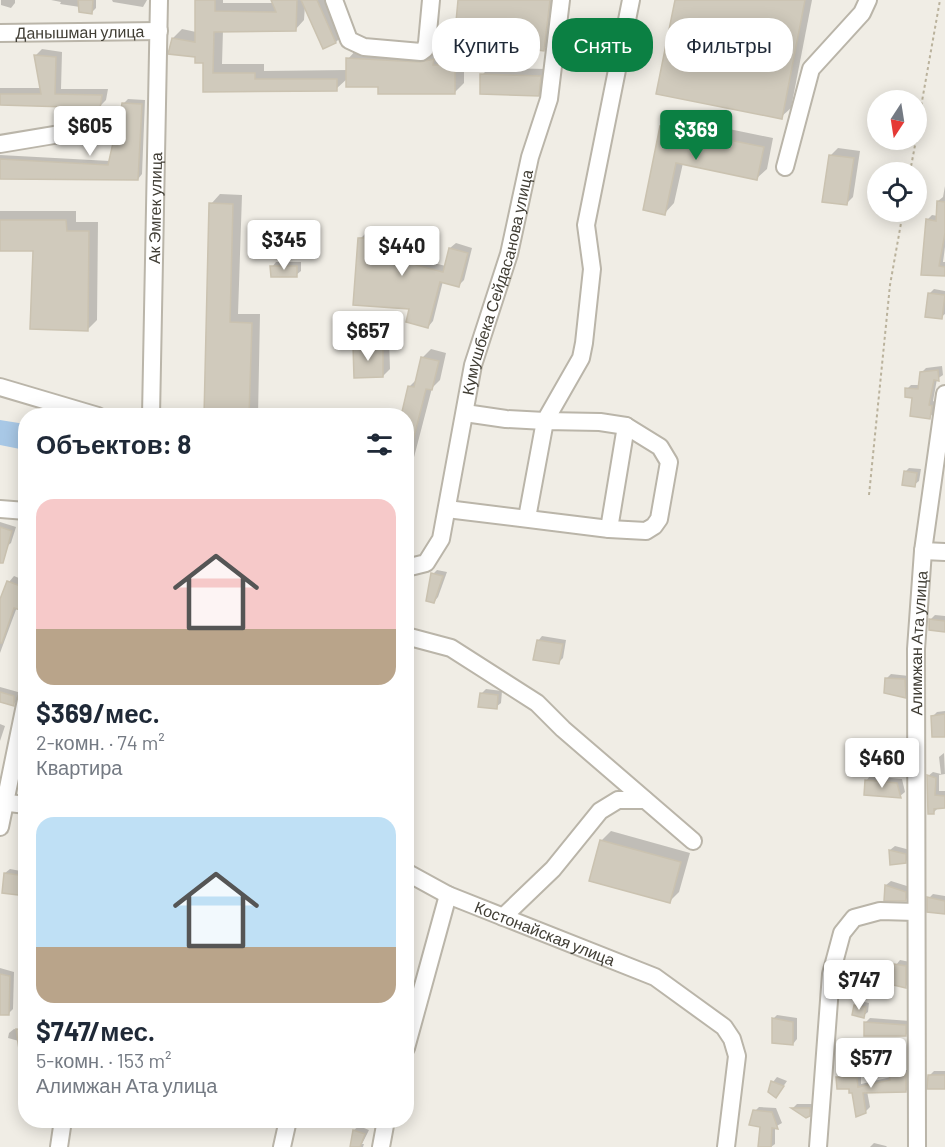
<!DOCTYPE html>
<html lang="ru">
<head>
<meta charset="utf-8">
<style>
  :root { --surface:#fff; --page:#f2f2f3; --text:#1f2937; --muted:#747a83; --accent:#0b8043 }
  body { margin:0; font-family:Barlow,sans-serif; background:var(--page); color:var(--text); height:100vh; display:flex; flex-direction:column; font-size:22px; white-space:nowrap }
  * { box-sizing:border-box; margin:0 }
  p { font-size:20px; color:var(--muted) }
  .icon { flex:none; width:33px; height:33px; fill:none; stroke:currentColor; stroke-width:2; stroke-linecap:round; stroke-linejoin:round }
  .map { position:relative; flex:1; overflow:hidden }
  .side { position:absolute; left:18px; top:408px; width:396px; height:720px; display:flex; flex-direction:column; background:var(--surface); border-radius:24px; box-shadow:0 3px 15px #0003 }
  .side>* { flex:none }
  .banner { position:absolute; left:432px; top:18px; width:423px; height:54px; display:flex; gap:12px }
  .needle { width:39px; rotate:192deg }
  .buttons { position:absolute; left:867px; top:90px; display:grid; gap:12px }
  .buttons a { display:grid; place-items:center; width:60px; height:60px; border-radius:50%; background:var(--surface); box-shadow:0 3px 15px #0003; font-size:30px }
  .price { position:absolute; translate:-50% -51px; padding:0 14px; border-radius:6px; background:#fff; color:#222; font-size:20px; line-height:39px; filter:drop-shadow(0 2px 3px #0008) }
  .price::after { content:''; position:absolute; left:50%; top:36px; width:18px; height:14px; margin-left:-9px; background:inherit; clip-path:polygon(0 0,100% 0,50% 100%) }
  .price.selected { background:var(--accent); color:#fff }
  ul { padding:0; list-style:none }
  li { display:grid; align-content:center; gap:12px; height:318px; padding:0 18px }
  li span { display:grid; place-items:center; height:186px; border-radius:18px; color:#555 }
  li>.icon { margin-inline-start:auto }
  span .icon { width:108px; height:108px; fill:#fffc; stroke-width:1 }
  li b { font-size:26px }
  h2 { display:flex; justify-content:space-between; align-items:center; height:72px; padding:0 18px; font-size:26px }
  .pill { padding:0 21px; border-radius:24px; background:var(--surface); box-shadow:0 3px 15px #0003; font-size:21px; line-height:54px }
  .pill.selected { background:var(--accent); color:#fff }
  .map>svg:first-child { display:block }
  .water { fill:#a8c8e6 }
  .shadow { fill:#0003 }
  .building { fill:#d0cabc; stroke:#cac2b0; stroke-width:1.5 }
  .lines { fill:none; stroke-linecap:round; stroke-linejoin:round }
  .minor-casing { stroke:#bab5a9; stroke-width:20 }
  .path { stroke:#bab29c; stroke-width:2; stroke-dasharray:3 3; stroke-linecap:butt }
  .minor { stroke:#fff; stroke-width:16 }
  .labels { text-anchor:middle; stroke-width:5; stroke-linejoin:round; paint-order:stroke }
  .street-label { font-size:16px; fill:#413e35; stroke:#fff }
</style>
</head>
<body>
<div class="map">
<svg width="945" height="1147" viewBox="0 0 945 1147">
  <rect width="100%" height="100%" fill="#f0ede5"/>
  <path class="water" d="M0,420L25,424V450L0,445Z"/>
  <g class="shadow">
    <path d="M1,0H15V3L11,8L1,5Z"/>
    <path d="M51,0H96V8L91,13L80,7L60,4L61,2Z"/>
    <path d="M112,0H147L143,7L113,2Z"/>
    <path d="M196,0H223V3H274L273,0H330L345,33L336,42L324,47L305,5L304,20L295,30H223L222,64H264V71L348,70V59L357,49L431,53L443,50L442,56H455L460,0H558L553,39L544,49L507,44V47L497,57L464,54V83L454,93L380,85L348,78L336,89L204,90V62L173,38L182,29L196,32Z"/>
    <path d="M676,0H812L791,108L781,117Z"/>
    <path d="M42,49L62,52L61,89H108L106,100L100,106L0,104V88H41L36,55Z"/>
    <path d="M489,68L547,69L545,87L538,94L482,75Z"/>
    <path d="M128,99L145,100L142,174L138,179L0,178V155L110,161L119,130L123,104Z"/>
    <path d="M671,117L773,138L767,169L757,178L683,163L674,203L665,213L661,127Z"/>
    <path d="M838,148L860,151L853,197L846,204L831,155Z"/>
    <path d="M945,186V247L943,262H945V274H923L927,220L932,215L938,216V201L943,197Z"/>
    <path d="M220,194L242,195L238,314H260L258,416H206L211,204Z"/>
    <path d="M0,211H76V222H98L97,320L87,330L34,249H0Z"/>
    <path d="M429,233L420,260L446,266L450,248L456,243L472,248L464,280L459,285L443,281L433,321L428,327L411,308L360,239L365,234Z"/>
    <path d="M276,262H301V271L296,275L272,267Z"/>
    <path d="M934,289L945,291V314L941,317L929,294Z"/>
    <path d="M389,339L390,369L383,376L355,347L362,340Z"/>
    <path d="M431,349L446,353L440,380L432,388L406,488V416L409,387L417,379L422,358Z"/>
    <path d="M942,366L943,375L937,379L933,401L935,402L934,413L929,417L907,389L911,385H920L921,373L926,368Z"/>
    <path d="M909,468L921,469L919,481L914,485L905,472Z"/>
    <path d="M0,522L16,527L11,543L6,547L0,545Z"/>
    <path d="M437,570L447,572L438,597L434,602L433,574Z"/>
    <path d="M14,576L26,581V609L17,607L0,653V601L9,582Z"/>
    <path d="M935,615L945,616V631L931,619Z"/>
    <path d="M542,636L566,640L563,658L559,662L538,641Z"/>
    <path d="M891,674L909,676V692L905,696L886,679Z"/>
    <path d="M406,681L413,683L406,718Z"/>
    <path d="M0,687L18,692V700L14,704L0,701Z"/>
    <path d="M486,689L502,691L501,703L496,707L481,694Z"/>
    <path d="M945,711V736L932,717L937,712Z"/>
    <path d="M0,724L5,726L0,741Z"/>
    <path d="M944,753L945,774L939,775V791H945V807H939L934,812L928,776L933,772L941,774L939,757Z"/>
    <path d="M870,776L902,779L905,792L900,796L866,781Z"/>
    <path d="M611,831L690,853L679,892L669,902L601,841Z"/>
    <path d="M895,846L910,850V857L905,862L891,863L890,850Z"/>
    <path d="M10,869L26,872V895L5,873Z"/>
    <path d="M891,881L910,887V895L905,900L885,899L886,885Z"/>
    <path d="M933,894L945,896V912L929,898Z"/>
    <path d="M900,960L910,962V982L906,986L896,965Z"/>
    <path d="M0,968L14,972L13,1009L8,1014L0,1013Z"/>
    <path d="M860,1001L869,1003L868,1012L863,1016L855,1006Z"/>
    <path d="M777,1015L797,1018V1039L793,1044L773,1019Z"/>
    <path d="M870,1018L910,1021V1030L906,1035L865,1023Z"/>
    <path d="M14,1029L26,1031V1043L8,1038L9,1033Z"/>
    <path d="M895,1070H910V1086L906,1091H867L870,1107L865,1112L854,1091L838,1078L842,1073L861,1074V1084L891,1077Z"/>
    <path d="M934,1071H945V1088L930,1075Z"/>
    <path d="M777,1077L787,1081L780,1091H770L773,1082Z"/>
    <path d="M797,1104H814V1110L806,1116L793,1108Z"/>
    <path d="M759,1107L776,1108L782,1123L775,1127V1144L771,1147H763L761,1125L755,1111Z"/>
    <path d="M248,1120H264L260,1124H247Z"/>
    <path d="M359,1126L369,1130L362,1144H364L363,1147H352L354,1130Z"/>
    <path d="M874,1143L886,1146L887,1147H870Z"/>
  </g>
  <g class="building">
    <path d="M78,0H93L92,14L79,12Z"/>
    <path d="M195,0H215V11L276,12L271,0H297L296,31L214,32L213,73H255V79H337V91L203,92V63H195V57L168,54L172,38L195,42Z"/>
    <path d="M301,0H317L336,43L323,49Z"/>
    <path d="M458,0H550L544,51L499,45L498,59L453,54Z"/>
    <path d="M675,0H805L782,119L656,94Z"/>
    <path d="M34,55L56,57L55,94L102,95L100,108L0,105V94H41Z"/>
    <path d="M346,58L420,62L434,59L433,65H455V94H378V87H346Z"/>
    <path d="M480,74L541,76L539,96L480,94Z"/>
    <path d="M122,103L142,104L138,180L0,179V159L108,165L115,134L118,129Z"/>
    <path d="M660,126L764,147L757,180L676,163L665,215L643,210Z"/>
    <path d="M829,155L854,158L847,205L822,202Z"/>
    <path d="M937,201L945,202V233L939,266L945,267V276L921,275L926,219L936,221Z"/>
    <path d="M209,203L233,204L230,322L252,323L249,416H204Z"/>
    <path d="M0,220H66L67,231H89L88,331L30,329L33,251H0Z"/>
    <path d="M424,237L416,265L443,272L449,248L468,253L459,287L440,282L428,328L406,322L409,309L353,305L358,238Z"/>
    <path d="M270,266H297V277H271Z"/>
    <path d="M928,293L945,295L942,319L925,317Z"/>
    <path d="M353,346H383V377L354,378Z"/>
    <path d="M421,357L439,361L432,390L426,389L410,453L406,452V416H401L408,386L414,387Z"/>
    <path d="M938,370L939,381L934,380L929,405L932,406L930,419L910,416L912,398L905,397V388L918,389L920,372Z"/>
    <path d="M904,471L917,473L915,487L902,485Z"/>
    <path d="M0,527L12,531L3,563H0Z"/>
    <path d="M431,573L443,576L434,603L426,601Z"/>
    <path d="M7,581L26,588V612L14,608L2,643H0V599Z"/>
    <path d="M929,619L945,621V632L929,630Z"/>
    <path d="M537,640L563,644L559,664L533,660Z"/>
    <path d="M885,678L905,679L906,698L884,693Z"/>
    <path d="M0,692L14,696V706L0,702Z"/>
    <path d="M480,693L498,695L497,709L478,707Z"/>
    <path d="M945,714V737H932L931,716Z"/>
    <path d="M927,775L936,778L935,795L945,796V808L934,809V814H928Z"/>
    <path d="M865,780L897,783L901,798L864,795Z"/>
    <path d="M600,840L681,862L670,903L589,881Z"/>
    <path d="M889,850L906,854V863L890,865Z"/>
    <path d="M4,873L26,876V896L2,893Z"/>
    <path d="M885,885L906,892V901H884Z"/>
    <path d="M927,897L945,901V914L927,912Z"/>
    <path d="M894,964L906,966V988L893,985Z"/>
    <path d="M0,974L10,976L9,1015H0Z"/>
    <path d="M854,1005L866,1007L864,1018L852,1015Z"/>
    <path d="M772,1018L793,1022V1045L772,1043Z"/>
    <path d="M864,1022L906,1025V1036H864Z"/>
    <path d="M16,1029L26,1030V1056H20Z"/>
    <path d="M906,1073V1092L863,1093L866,1113L856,1117L852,1093H849V1089H837L836,1077L857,1078L858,1087L890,1080L889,1074Z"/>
    <path d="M928,1075H945V1089H927Z"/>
    <path d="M771,1081L784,1086L776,1098L768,1092Z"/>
    <path d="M791,1108H810V1116L806,1118Z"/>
    <path d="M753,1110L772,1112L778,1129L772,1128L771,1147H758L760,1127L749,1125Z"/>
    <path d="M353,1130L365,1134L360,1147H350Z"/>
  </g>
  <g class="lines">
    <defs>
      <g id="minor">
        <path d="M334,0L349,40L364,47L421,52L425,49L427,43L431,0"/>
        <path id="s1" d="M0,33L159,31"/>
        <path d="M0,144L108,126"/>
        <path d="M785,167L811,69L862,13L868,0"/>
        <path d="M0,387L98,416"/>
        <path d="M465,413L506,419L545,421L581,358L584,343L592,269L586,225L631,0"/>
        <path id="s2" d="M151,416L159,0"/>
        <path d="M0,509L26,511"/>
        <path d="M447,509L609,529L646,531L654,526L659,519L669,462L660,447L626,426L600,422L545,421L527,518"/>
        <path d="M609,529L626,426"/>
        <path d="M923,551L945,552"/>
        <path id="s3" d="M406,568L426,563L441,539L473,365L509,254L530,157L549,99L561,0"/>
        <path d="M406,636L451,648L537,703L563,729L693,841"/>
        <path d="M0,802L26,805"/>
        <path d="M0,827L26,700"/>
        <path id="s4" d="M406,872L448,895L655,977L724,1027L732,1039L737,1056L726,1147"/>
        <path d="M503,917L553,869L600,811L618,800H645"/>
        <path d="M406,1048L448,895"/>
        <path d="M59,1147L63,1120"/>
        <path d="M282,1147L288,1120"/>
        <path d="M381,1147L386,1120"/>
        <path d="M818,1147L831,974L842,933L854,918L880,911L916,912"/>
        <path id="s5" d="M917,1147L916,649L923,551L945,394"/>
      </g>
    </defs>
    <use href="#minor" class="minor-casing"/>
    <g class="path">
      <path d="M916,135L940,0"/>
      <path d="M910,172L916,140"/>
      <path d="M869,495L890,285L903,212"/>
    </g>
    <use href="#minor" class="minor"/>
  </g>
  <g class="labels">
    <g class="street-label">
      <text dy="6" stroke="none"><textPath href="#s1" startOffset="80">Данышман улица</textPath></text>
      <text dy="6" stroke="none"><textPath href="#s2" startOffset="208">Ак Эмгек улица</textPath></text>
      <text dy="6" stroke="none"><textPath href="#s3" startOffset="312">Кумушбека Сейдасанова улица</textPath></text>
      <text dy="6" stroke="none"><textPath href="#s5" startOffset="504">Алимжан Ата улица</textPath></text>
      <text dy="6" stroke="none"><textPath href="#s4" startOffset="152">Костонайская улица</textPath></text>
    </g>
  </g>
</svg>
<div class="buttons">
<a><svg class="needle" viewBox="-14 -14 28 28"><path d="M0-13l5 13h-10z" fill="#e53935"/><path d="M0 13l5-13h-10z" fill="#747a83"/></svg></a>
<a><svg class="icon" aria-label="locate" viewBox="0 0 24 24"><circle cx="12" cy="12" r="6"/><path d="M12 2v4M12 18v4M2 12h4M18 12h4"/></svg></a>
</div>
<b class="price" style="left:90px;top:157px">$605</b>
<b class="price selected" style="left:696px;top:161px">$369</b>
<b class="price" style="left:284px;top:271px">$345</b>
<b class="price" style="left:402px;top:277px">$440</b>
<b class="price" style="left:368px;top:362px">$657</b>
<b class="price" style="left:882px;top:789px">$460</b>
<b class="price" style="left:859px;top:1011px">$747</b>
<b class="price" style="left:871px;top:1089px">$577</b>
<div class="banner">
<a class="pill">Купить</a>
<a class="pill selected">Снять</a>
<a class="pill">Фильтры</a>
</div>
<section class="side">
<h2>Объектов: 8<svg class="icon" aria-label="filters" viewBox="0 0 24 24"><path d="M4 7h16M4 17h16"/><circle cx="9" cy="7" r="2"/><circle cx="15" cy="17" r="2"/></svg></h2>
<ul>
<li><span style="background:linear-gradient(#f6c9c9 70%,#b9a48a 0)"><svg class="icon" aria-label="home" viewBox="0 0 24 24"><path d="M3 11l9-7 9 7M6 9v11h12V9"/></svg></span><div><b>$369/мес.</b><p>2-комн. · 74 m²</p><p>Квартира</p></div></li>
<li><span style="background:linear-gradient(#bfe0f5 70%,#b9a48a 0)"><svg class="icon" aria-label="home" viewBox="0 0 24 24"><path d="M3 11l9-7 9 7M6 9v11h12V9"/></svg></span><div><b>$747/мес.</b><p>5-комн. · 153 m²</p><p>Алимжан Ата улица</p></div></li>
</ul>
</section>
</div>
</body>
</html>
